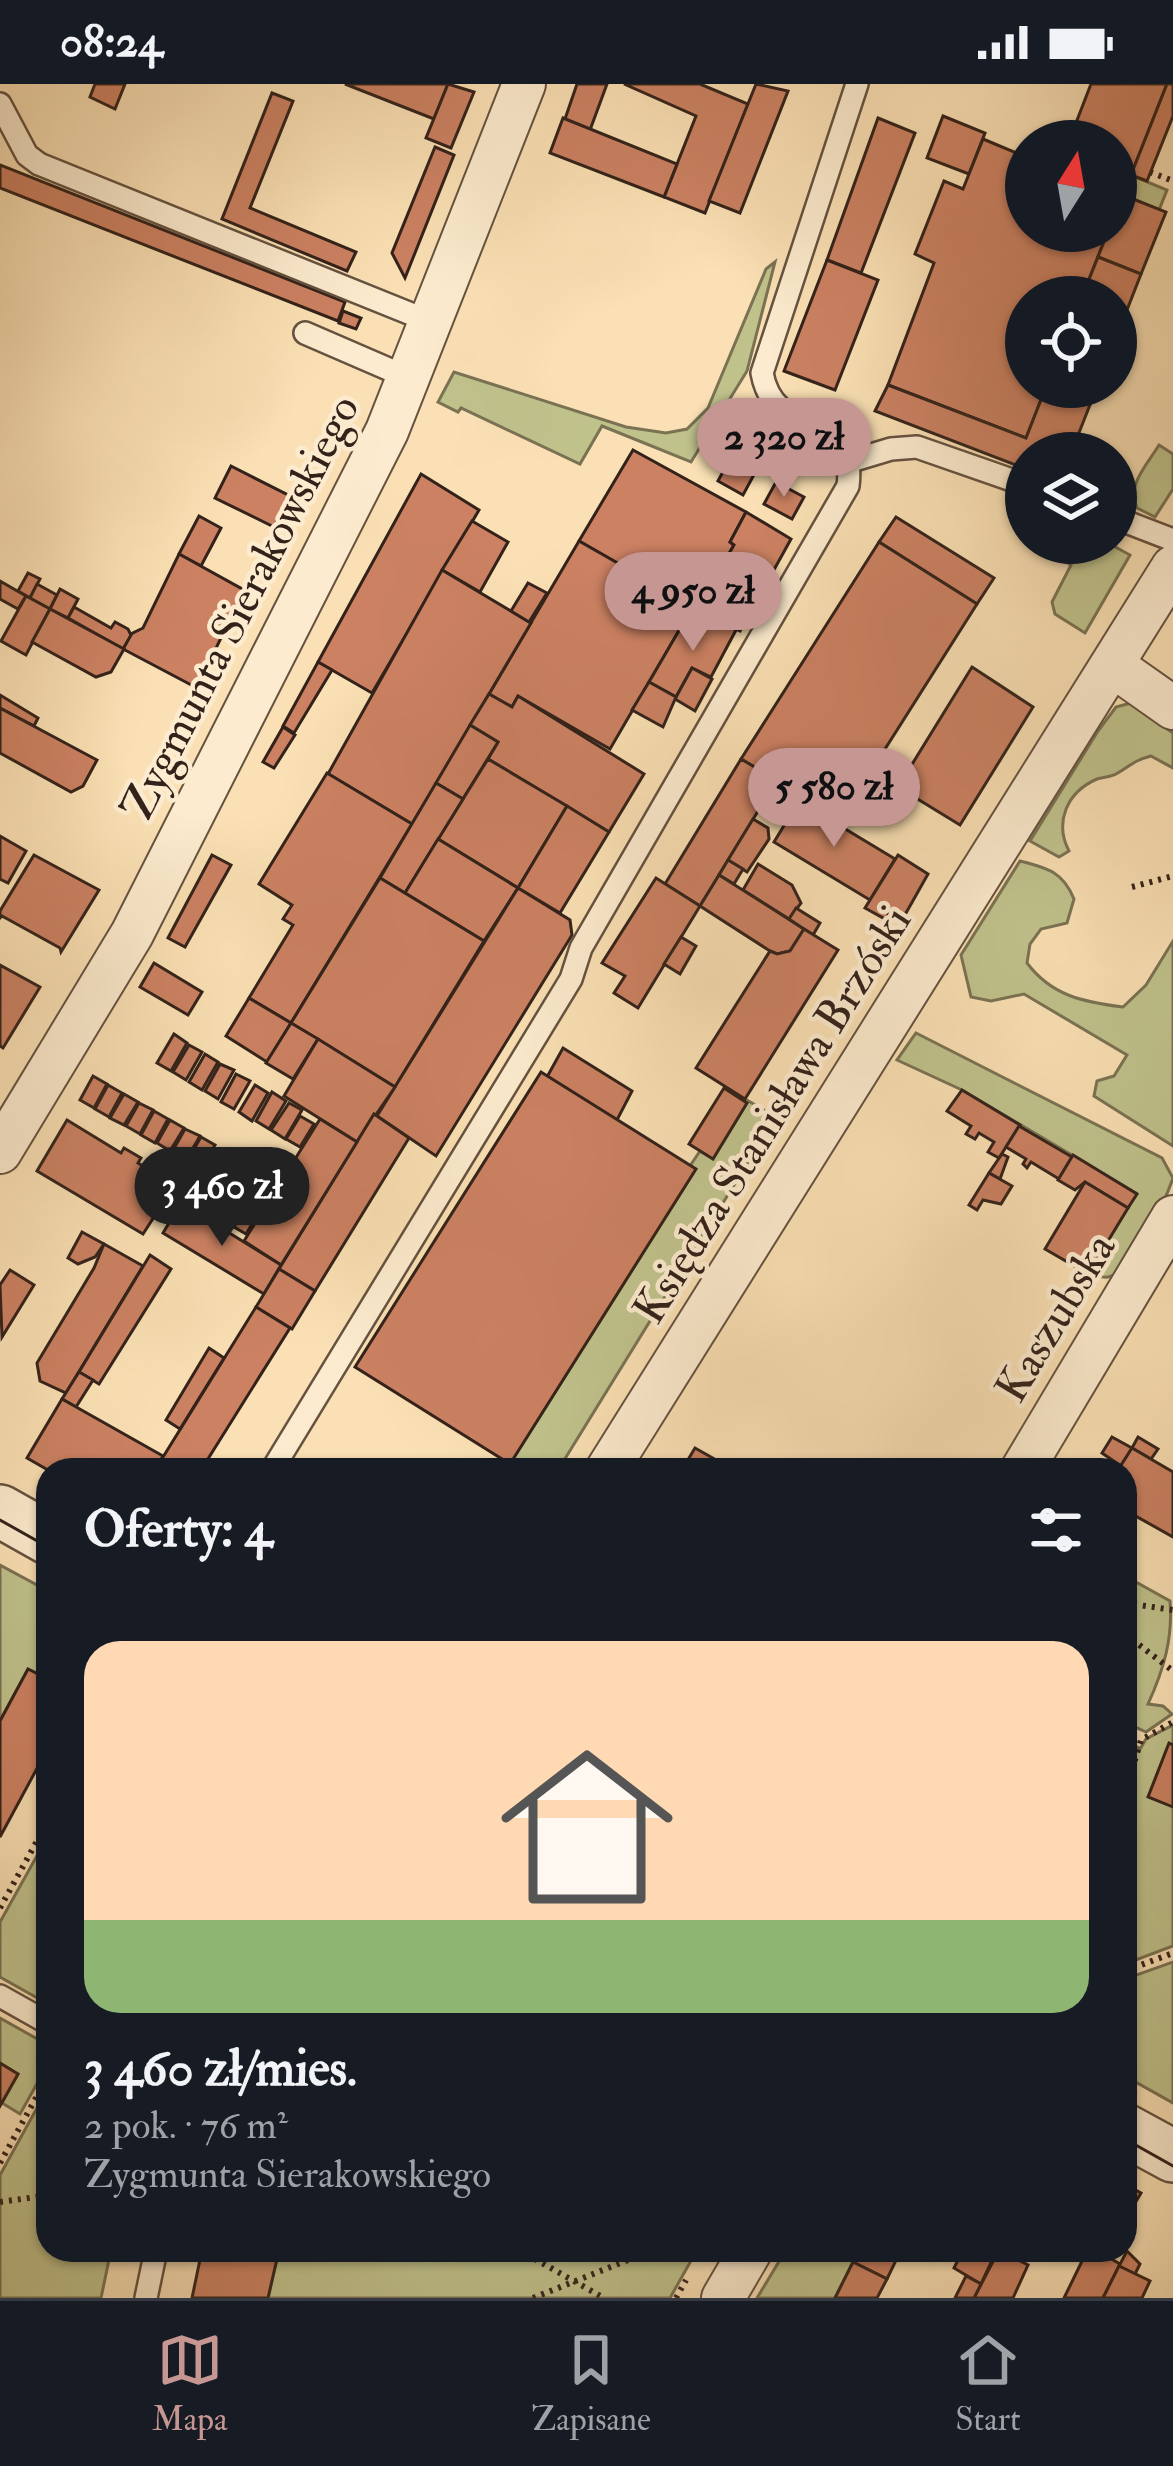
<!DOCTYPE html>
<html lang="pl">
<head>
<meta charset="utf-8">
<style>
  :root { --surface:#171b24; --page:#242831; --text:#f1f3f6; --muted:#9ea1a6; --line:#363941; --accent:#c59692 }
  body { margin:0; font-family:"IM FELL Double Pica",serif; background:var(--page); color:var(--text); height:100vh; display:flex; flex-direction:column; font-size:45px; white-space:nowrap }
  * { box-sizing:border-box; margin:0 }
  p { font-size:39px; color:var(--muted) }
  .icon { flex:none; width:66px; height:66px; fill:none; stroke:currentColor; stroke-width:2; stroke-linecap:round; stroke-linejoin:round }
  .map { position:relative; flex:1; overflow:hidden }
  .drawer { position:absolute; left:36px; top:1374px; width:1101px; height:804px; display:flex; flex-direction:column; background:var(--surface); border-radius:36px; box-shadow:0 3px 9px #0004 }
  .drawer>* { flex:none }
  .needle { width:78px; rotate:11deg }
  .controls { position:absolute; left:1005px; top:36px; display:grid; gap:24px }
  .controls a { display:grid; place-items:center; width:132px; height:132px; border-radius:50%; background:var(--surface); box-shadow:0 3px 9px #0004; font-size:60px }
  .price { position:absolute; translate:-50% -102px; padding:0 27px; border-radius:42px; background:var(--accent); color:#111; font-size:39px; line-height:78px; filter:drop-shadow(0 3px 6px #0008) }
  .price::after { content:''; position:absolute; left:50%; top:72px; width:36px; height:27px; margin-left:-18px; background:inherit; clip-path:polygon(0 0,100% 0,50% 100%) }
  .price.on { background:#222; color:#fff }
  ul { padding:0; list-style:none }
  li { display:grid; align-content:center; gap:24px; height:636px; padding:0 48px }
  li span { display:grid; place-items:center; height:372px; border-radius:36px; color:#555 }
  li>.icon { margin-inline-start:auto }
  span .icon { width:216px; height:216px; fill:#fffc; stroke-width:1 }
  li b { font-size:51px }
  h2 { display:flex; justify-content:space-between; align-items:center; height:144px; padding:0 48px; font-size:51px }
  .status { display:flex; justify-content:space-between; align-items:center; height:84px; padding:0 60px; background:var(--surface); direction:ltr }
  .status svg { height:33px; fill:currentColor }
  .menu { display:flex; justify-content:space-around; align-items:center; height:168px; border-top:3px solid var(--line); background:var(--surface); font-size:33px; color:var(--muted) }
  .menu a { display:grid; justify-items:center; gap:6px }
  .menu .on { color:var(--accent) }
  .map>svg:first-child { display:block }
  .green { fill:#c0c28c; stroke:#7a7253; stroke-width:3 }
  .building { fill:#cb8162; stroke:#33221a; stroke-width:3 }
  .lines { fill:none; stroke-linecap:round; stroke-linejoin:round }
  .service-casing { stroke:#655240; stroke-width:26 }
  .minor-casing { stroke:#655240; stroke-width:46 }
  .tertiary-casing { stroke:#655240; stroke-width:56 }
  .path { stroke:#33221a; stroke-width:6; stroke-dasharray:3 6; stroke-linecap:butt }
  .service { stroke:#fcebce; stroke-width:21 }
  .minor { stroke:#fcebce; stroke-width:42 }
  .tertiary { stroke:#fcebce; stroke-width:51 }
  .tram { stroke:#33221a; stroke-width:3 }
  .labels { text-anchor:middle; stroke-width:9; stroke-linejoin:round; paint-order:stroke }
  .street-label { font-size:45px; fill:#33221a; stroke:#fcebce }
</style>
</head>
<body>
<div class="status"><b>08:24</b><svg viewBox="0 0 49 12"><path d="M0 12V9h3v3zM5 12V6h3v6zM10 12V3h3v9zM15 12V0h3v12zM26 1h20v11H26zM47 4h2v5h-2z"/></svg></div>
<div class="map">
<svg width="1173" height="2214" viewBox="0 0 1173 2214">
  <rect width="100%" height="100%" fill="#fae0b4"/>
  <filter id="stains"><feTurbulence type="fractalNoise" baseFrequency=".00167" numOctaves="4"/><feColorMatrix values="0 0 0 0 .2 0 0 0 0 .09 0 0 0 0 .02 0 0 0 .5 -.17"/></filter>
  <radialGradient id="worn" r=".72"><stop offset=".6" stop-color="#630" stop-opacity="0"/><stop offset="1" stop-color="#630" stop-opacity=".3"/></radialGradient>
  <g class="green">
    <path d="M1116,85L1167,106L1159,126L1116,108Z"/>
    <path d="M775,178L747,287L691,378L602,342L580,380L461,324L458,328L438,318L454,288L626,343L666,349L687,345L708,324L766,185Z"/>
    <path d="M1159,361L1173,370V405L1155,433L1137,424C1126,401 1147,381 1159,361Z"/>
    <path d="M1034,459H1108L1130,471L1085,549L1055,530L1052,518L1071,481Z"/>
    <path d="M1131,619L1173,649V684L1151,672C1132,677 1131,682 1116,690C1111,693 1103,693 1097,695C1067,708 1054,738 1069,767L1059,773L1030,757L1098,647L1116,623Z"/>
    <path d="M1020,777C1048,784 1063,788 1074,815L1067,839L1041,845L1030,860L1027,879C1052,912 1083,918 1123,923L1146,901L1173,857V1062L1094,1012L1097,997L1114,992L1127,971L1024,910L991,917L971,913L961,871Z"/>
    <path d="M916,949L1162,1074L1173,1094C1165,1117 1133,1188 1108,1193C1102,1194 1095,1191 1088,1190L1136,1109L962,1006L897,976Z"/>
    <path d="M745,1015L776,1033L558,1386H506L695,1086L690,1082L700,1067L713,1075L747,1019Z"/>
    <path d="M0,1481L48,1507V1595L28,1585L0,1637Z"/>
    <path d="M1125,1492L1170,1517C1173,1554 1164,1585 1148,1620L1163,1622L1172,1630L1146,1648L1135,1643L1127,1656L1140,1665L1146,1655L1173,1641V1862L1125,1880Z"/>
    <path d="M48,1752V1920L0,1893V1838Z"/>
    <path d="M1173,1878V2019L1125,1992V1895Z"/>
    <path d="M0,1934L48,1961V1980L20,2030L2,2019L18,1990L0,1979Z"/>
    <path d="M48,2004V2166H111L101,2214H0V2091Z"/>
    <path d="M279,2166H697L670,2214H268Z"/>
    <path d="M786,2166H859L835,2214H757Z"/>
  </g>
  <g class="building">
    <path d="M95,0H125L115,25L90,13Z"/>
    <path d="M345,0H448L434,35Z"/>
    <path d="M448,0L474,8L451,64L426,54Z"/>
    <path d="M577,0H607L590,46L565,35Z"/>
    <path d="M624,0H700L748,20L705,129L664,113L696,32Z"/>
    <path d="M756,0L788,7L740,129L709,117Z"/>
    <path d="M1091,0H1167L1131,91L1116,85V57H1069Z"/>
    <path d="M1167,0H1173V32L1147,97L1131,91Z"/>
    <path d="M272,9L293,17L250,124L356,168L347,187L222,135Z"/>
    <path d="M943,32L985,49L969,90L927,74Z"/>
    <path d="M563,34L677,80L664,113L550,69Z"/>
    <path d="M878,34L915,49L861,189L827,176Z"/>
    <path d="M983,55L1026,73V147H1108L1082,213H1026V303H1046L1026,354L888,301L934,179L915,170L944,97L963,105Z"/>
    <path d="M435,63L454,71L405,194L392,169Z"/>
    <path d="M0,81L345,218L338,237L0,104Z"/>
    <path d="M1123,111L1166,128L1141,190L1098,173L1108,147H1116V128Z"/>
    <path d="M1098,173L1141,190L1116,254V213H1082Z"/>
    <path d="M827,176L878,196L835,306L784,287Z"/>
    <path d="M343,227L361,234L356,245L339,239Z"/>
    <path d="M888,301L1026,354L1046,303H1097L1071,369H1026V385L875,327Z"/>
    <path d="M633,366L746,428L730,458L734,461L697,525L579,457Z"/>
    <path d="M732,371L757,385L743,411L718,397Z"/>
    <path d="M231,382L290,412L274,443L215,414Z"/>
    <path d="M421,390L479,426L372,609L318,578Z"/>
    <path d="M776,398L804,413L792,435L764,420Z"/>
    <path d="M746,428L791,455L740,547L698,524L734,461L730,458Z"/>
    <path d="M199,432L221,444L201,482L179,470Z"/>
    <path d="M896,433L994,494L977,520L879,458Z"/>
    <path d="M472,437L508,458L480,508L442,486Z"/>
    <path d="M579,457L707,530L698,546L684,538L610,665L518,612L512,623L489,610Z"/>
    <path d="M879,458L977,520L840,736L741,675Z"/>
    <path d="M179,470L244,506L197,604L123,565L131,550L143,544Z"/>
    <path d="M442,486L531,539L412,740L328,690Z"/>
    <path d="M28,489L40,495L30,514L18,507Z"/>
    <path d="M0,497L26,512L18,525L0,515Z"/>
    <path d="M528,499L547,509L529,538L511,527Z"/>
    <path d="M37,500L57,511L50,525L30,514Z"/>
    <path d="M60,505L78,515L68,534L50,525Z"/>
    <path d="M26,512L50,525L26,571L1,557Z"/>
    <path d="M74,523L111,544L115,538L128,545L131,551L123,565L68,534Z"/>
    <path d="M50,525L124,565L111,588L96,593L32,558Z"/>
    <path d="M707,530L736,546L711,593L692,584L676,613L649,598L684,538L698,546Z"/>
    <path d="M318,578L332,586L294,649L283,642Z"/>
    <path d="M972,583L1033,623L960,741L898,703Z"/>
    <path d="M692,584L712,595L695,627L675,615Z"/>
    <path d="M649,598L676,613L663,643L632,626Z"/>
    <path d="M489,610L512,623L518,612L644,690L609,748L488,675L498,658L470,641Z"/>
    <path d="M0,611L38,634L34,642L0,624Z"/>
    <path d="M0,624L97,676L83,702L71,708L0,669Z"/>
    <path d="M470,641L498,658L463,715L436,699Z"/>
    <path d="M283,643L295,651L274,684L263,678Z"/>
    <path d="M488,675L567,722L518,804L438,755Z"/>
    <path d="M741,675L777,696L700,822L665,800Z"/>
    <path d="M327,689L412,740L291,939L249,914L293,841L283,835L292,821L259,800Z"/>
    <path d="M436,699L463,715L405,809L380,794Z"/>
    <path d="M799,717L895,775L870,816L774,758Z"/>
    <path d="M567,722L609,748L560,829L518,804Z"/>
    <path d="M753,735L768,744L769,755L747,788L728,776Z"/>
    <path d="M0,752L26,767L8,799L0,795Z"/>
    <path d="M438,755L518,804L484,857L405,809Z"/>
    <path d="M34,771L99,806L61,868L60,864L2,832L0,834V827Z"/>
    <path d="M212,771L231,781L185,863L168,854Z"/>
    <path d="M898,771L928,790L906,829L889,830L885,835L865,824Z"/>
    <path d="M728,776L743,785L734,800L719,791Z"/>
    <path d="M758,780L792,801L801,819L789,835L743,806Z"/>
    <path d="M719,791L804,845L790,867L777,870L770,867L700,822Z"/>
    <path d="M380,794L484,857L395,1003L291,939Z"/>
    <path d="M656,794L700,822L638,924L614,909L625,892L602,879Z"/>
    <path d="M518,804L570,836L572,851L436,1072L377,1032Z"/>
    <path d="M796,824L820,839L813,851L789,835Z"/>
    <path d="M804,845L838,866L745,1015L696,984L770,867L777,870L790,867Z"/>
    <path d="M681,853L696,862L680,890L664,880Z"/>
    <path d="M154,879L202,908L188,931L140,903Z"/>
    <path d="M0,881L40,903L3,964L0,962Z"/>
    <path d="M249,914L291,939L267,978L226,952Z"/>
    <path d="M291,939L318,955L293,995L266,979Z"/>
    <path d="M174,950L187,959L171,987L157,979Z"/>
    <path d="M318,955L395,1003L357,1058L284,1012Z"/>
    <path d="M189,961L202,968L186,996L173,988Z"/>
    <path d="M563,964L632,1007L617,1036L547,993Z"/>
    <path d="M205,970L218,978L202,1006L189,998Z"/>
    <path d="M220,980L234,986L218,1015L205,1007Z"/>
    <path d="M541,988L696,1085L510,1380L355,1283Z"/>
    <path d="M236,990L250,997L234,1025L221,1018Z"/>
    <path d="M93,992L107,1000L94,1024L80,1016Z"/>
    <path d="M108,1001L122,1009L109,1033L95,1025Z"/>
    <path d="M255,1001L268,1009L252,1037L239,1028Z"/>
    <path d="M724,1004L747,1019L713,1075L689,1060Z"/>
    <path d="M962,1006L1020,1041L999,1074L988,1068L994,1058L979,1049L975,1055L966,1050L971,1042L947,1027Z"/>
    <path d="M272,1008L286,1017L269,1045L256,1037Z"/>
    <path d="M124,1010L138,1018L124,1041L110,1034Z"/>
    <path d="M139,1019L153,1026L140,1050L126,1042Z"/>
    <path d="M289,1019L302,1026L285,1055L271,1046Z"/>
    <path d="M154,1027L168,1035L155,1059L141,1051Z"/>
    <path d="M374,1030L409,1054L315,1207L279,1185Z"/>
    <path d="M300,1032L314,1040L300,1063L286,1055Z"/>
    <path d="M320,1035L357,1058L281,1181L244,1157Z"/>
    <path d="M67,1036L121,1069L124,1064L141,1074L138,1079L169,1098L157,1119L161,1122L143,1150L37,1087Z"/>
    <path d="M170,1036L184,1044L170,1067L157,1059Z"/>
    <path d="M1019,1042L1072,1073L1059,1095L1031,1078L1027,1084L1023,1080L1026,1075L1006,1063Z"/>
    <path d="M185,1045L200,1052L186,1076L172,1068Z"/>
    <path d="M201,1053L215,1061L201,1084L187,1077Z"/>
    <path d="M1002,1070L1008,1073L1000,1095L989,1089Z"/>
    <path d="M1073,1071L1137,1110L1128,1124L1085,1098L1075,1106L1058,1096Z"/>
    <path d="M203,1087L217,1095L203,1118L189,1110Z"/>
    <path d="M989,1089L1012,1102L1001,1120L983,1116L977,1126L969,1121Z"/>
    <path d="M219,1097L232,1104L215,1131L203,1124Z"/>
    <path d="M1085,1098L1128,1124L1088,1190L1045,1165Z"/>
    <path d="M235,1106L247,1114L231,1141L218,1133Z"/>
    <path d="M251,1116L263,1122L246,1150L234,1143Z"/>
    <path d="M181,1119L281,1181L264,1210L163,1149Z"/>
    <path d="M82,1148L104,1160L95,1173L78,1180L68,1174Z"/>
    <path d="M104,1160L143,1182L66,1309L40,1297L37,1279L94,1184Z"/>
    <path d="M150,1171L171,1185L99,1300L79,1288Z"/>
    <path d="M279,1185L315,1207L292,1245L256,1223Z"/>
    <path d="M10,1186L34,1201L2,1253L0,1201Z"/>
    <path d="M256,1223L290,1244L201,1386H155Z"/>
    <path d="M209,1264L224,1274L180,1345L166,1336Z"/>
    <path d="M79,1288L93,1296L76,1323L62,1315Z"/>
    <path d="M62,1315L163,1372L155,1386H48L27,1374Z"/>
    <path d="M1112,1353L1132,1364L1121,1382L1102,1369Z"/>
    <path d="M1138,1353L1158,1365L1151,1375L1132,1364Z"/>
    <path d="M695,1364L734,1386L683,1384Z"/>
    <path d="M1132,1364L1173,1388V1453L1125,1426V1386H1118Z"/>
    <path d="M28,1585L48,1595V1664L0,1753V1637Z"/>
    <path d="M1169,1659L1173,1661V1723L1148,1713Z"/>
    <path d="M0,1979L18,1990L0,2022Z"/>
    <path d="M1125,2100L1141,2109L1125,2136Z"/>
    <path d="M202,2166H279L268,2214H192Z"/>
    <path d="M859,2166H901L887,2195L853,2178Z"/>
    <path d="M963,2166H987L995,2170L981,2200L954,2184Z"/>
    <path d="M999,2166L1028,2181L1013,2214H974Z"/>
    <path d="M1096,2166L1120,2180L1103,2214H1064L1087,2167Z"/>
    <path d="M1127,2167L1140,2180L1135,2190L1119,2182Z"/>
    <path d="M853,2178L887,2195L877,2214H835Z"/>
    <path d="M1119,2182L1150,2197L1142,2214H1103Z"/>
    <path d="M966,2192L981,2200L974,2214H955Z"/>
  </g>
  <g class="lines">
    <defs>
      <g id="service">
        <path d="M0,20L27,71L39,80L431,238"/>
        <path d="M305,249L409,294"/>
        <path d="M851,377L891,365L917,363L1026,401"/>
        <path d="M1116,434L1173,456"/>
        <path d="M272,1386L571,895L581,864L848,402C858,322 775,361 762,289L857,0"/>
        <path d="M0,1912L48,1939"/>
        <path d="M146,2214L156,2166"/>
      </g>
      <g id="minor">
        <path d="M1112,581L1173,624"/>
        <path d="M0,1068L132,850L387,347L524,0"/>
        <path d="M607,1386L1173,483"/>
        <path d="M1022,1386L1173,1133"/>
        <path d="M723,2214L751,2166"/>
      </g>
      <g id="tertiary">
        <path d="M0,1427L48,1454"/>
        <path d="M1125,2046L1173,2072"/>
      </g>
    </defs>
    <use href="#service" class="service-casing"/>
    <use href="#minor" class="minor-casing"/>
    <use href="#tertiary" class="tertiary-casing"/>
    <g class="path">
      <path d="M1150,88L1173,97"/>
      <path d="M1132,803L1173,792"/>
      <path d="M1125,1519L1173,1526"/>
      <path d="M1125,1550L1173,1587"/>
      <path d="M1125,1692L1134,1679L1141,1656L1173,1638"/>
      <path d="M0,1824L48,1737"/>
      <path d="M1125,1887L1173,1869"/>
      <path d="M0,2079L48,1992"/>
      <path d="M48,2099L43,2109L48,2123"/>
      <path d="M0,2118L43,2112"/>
      <path d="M519,2166L604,2214"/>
      <path d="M533,2214L653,2166"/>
      <path d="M676,2214L686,2196"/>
    </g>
    <use href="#service" class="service"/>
    <use href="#minor" class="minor"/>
    <use href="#tertiary" class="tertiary"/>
    <g class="tram">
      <path d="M0,1436L48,1463"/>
      <path d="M1125,2055L1173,2082"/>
    </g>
  </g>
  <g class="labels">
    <g class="street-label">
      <text transform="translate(239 523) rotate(-63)" y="16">Zygmunta Sierakowskiego</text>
      <text transform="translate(771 1030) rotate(-58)" y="16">Księdza Stanisława Brzóski</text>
      <text transform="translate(1054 1233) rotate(-59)" y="16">Kaszubska</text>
    </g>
  </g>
  <rect width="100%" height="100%" filter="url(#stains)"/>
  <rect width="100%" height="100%" fill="url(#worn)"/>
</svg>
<div class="controls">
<a><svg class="needle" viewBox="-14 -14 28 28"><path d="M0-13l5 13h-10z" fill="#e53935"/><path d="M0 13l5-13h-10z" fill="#9ea1a6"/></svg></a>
<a><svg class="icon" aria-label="locate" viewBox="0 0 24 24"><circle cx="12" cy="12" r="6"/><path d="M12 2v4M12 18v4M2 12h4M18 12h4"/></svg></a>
<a><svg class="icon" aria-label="layers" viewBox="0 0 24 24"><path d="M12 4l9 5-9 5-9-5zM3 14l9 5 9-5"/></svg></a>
</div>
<b class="price" style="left:784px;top:416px">2 320 zł</b>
<b class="price" style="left:693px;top:570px">4 950 zł</b>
<b class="price" style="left:834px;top:766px">5 580 zł</b>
<b class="price on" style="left:222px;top:1165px">3 460 zł</b>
<section class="drawer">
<h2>Oferty: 4<svg class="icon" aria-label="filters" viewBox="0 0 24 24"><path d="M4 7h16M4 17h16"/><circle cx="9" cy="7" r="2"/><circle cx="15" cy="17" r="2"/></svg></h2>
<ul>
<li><span style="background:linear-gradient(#ffd9b3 75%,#8fb573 0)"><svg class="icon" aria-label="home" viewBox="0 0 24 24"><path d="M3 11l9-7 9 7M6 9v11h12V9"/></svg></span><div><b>3 460 zł/mies.</b><p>2 pok. · 76 m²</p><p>Zygmunta Sierakowskiego</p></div></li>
</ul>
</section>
</div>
<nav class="menu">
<a class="on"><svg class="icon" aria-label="map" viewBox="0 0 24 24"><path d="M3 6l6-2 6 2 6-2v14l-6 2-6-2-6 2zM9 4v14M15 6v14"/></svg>Mapa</a>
<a><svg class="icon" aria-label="saved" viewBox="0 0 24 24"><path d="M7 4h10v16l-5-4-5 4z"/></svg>Zapisane</a>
<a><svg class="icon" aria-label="home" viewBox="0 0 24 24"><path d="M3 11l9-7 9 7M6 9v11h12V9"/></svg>Start</a>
</nav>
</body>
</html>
